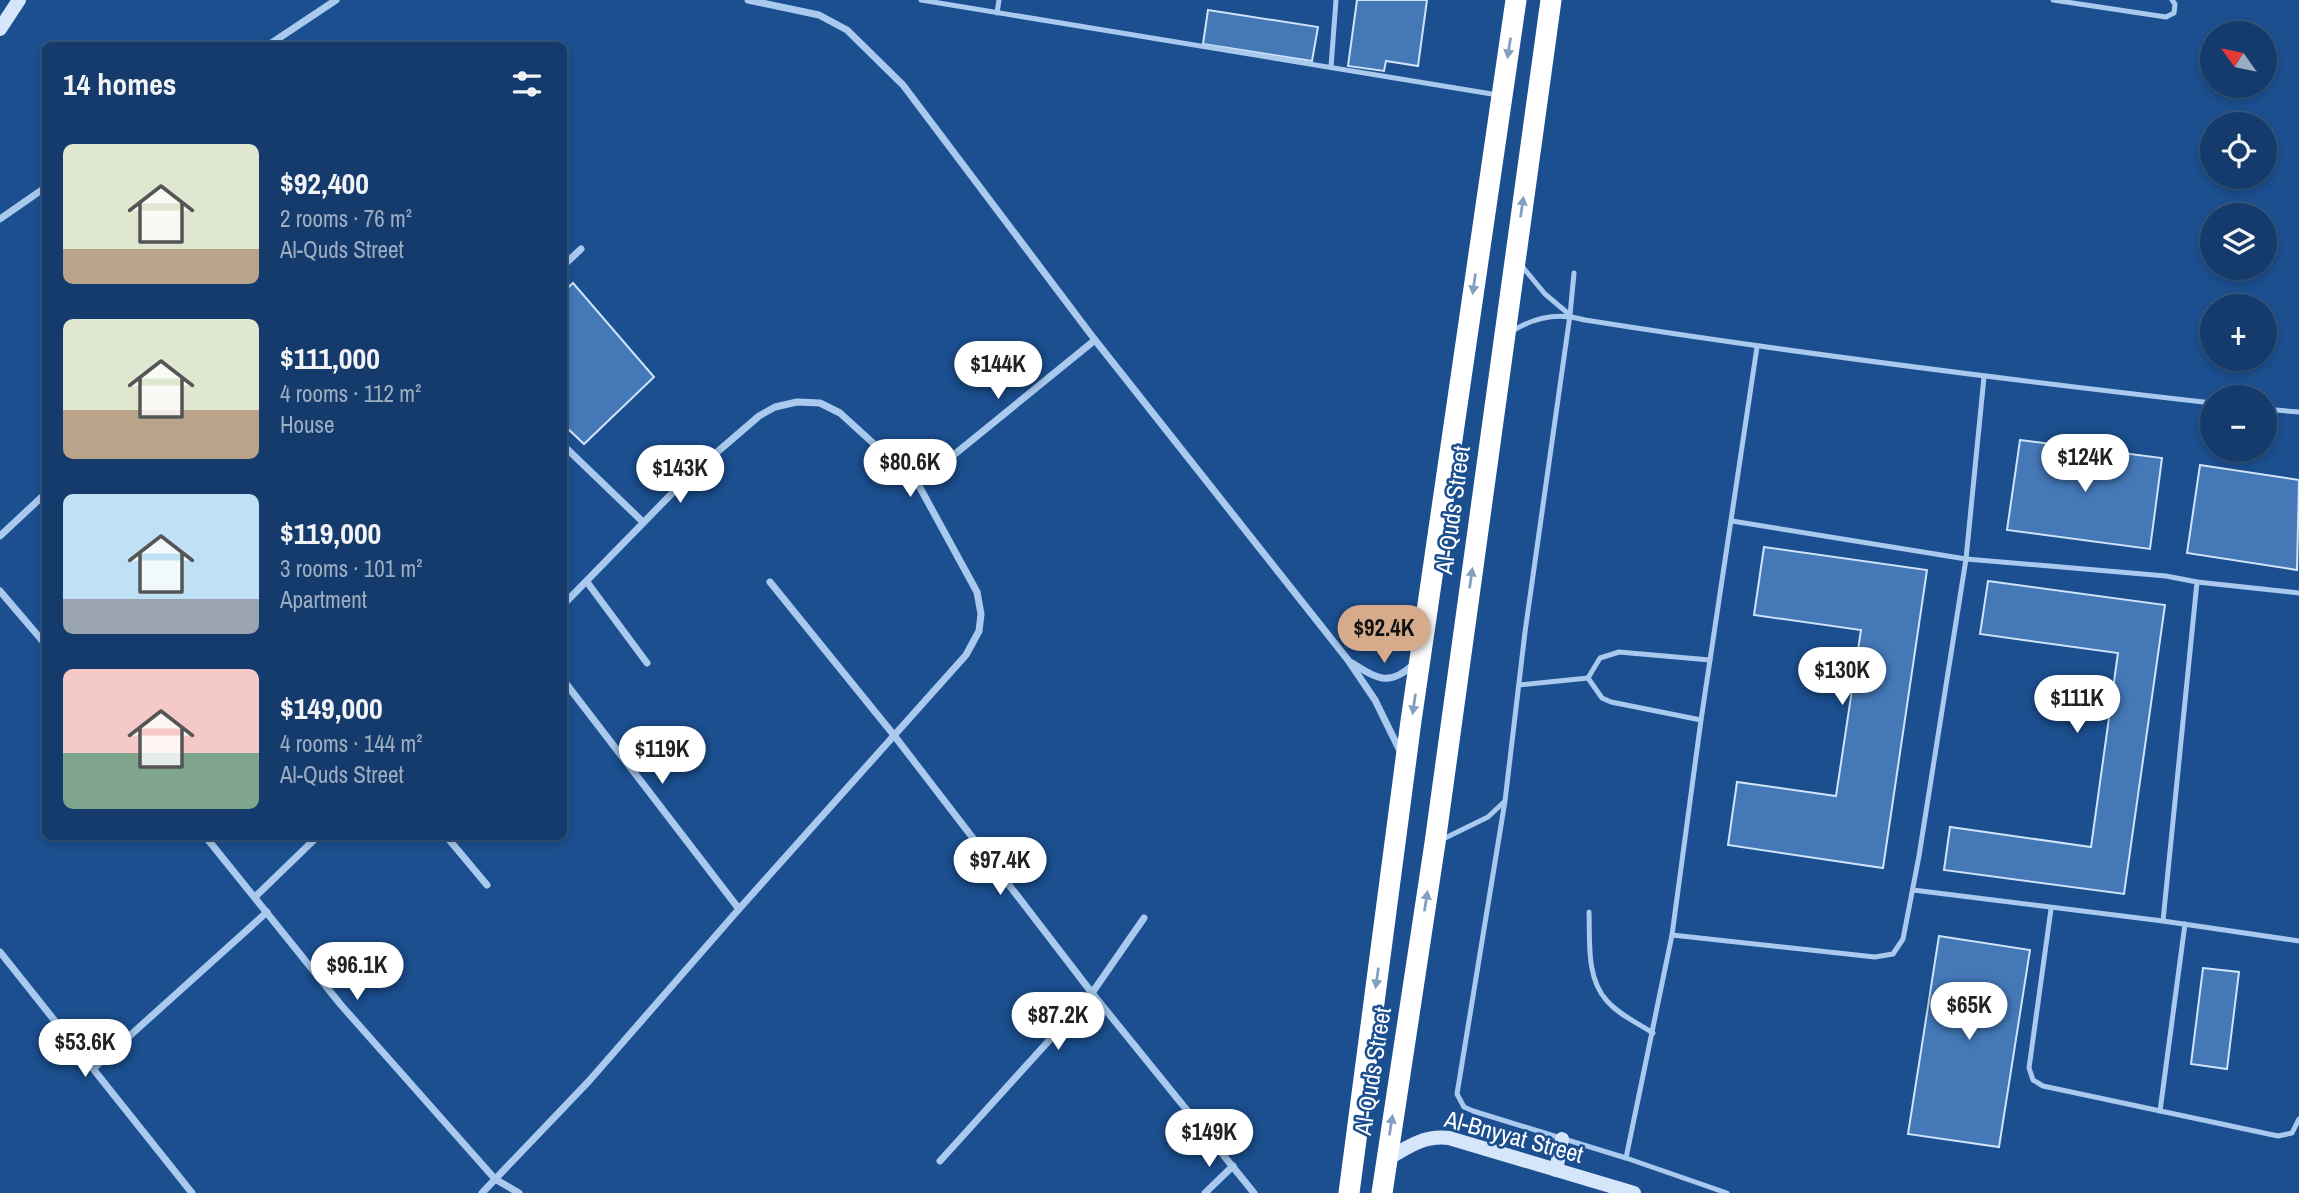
<!DOCTYPE html>
<html lang="en">
<head>
<meta charset="utf-8">
<style>
  :root { --surface:#143b6b; --page:#214673; --text:#f1f3f6; --muted:#9dadc1; --line:#33557e; --accent:#d6ab8b }
  body { margin:0; font-family:"Archivo Narrow",sans-serif; background:var(--page); color:var(--text); height:100vh; display:flex; flex-direction:column; font-size:26px; white-space:nowrap }
  * { box-sizing:border-box; margin:0 }
  p { font-size:23px; color:var(--muted) }
  .icon { flex:none; width:38px; height:38px; fill:none; stroke:currentColor; stroke-width:2; stroke-linecap:round; stroke-linejoin:round }
  .map { position:relative; flex:1; overflow:hidden }
  .panel { position:absolute; left:42px; top:42px; width:525px; height:798px; display:flex; flex-direction:column; background:var(--surface); border-radius:10px; box-shadow:0 4px 10px #0003,0 0 0 2px var(--line) }
  .panel>* { flex:none }
  .needle { width:46px; rotate:303deg }
  .buttons { position:absolute; left:2200px; top:21px; display:grid; gap:14px }
  .buttons a { display:grid; place-items:center; width:77px; height:77px; border-radius:50%; background:var(--surface); box-shadow:0 4px 10px #0003,0 0 0 2px var(--line); font-size:35px }
  .price { position:absolute; translate:-50% -60px; padding:0 16px; border-radius:24px; background:#fff; color:#222; font-size:23px; line-height:46px; filter:drop-shadow(0 2px 4px #0008) }
  .price::after { content:''; position:absolute; left:50%; top:42px; width:21px; height:16px; margin-left:-10px; background:inherit; clip-path:polygon(0 0,100% 0,50% 100%) }
  .price.active { background:var(--accent); color:#111 }
  ul { padding:0; list-style:none }
  li { display:flex; align-items:center; gap:21px; height:175px; padding:0 21px }
  li span { display:grid; place-items:center; flex:none; width:196px; height:140px; border-radius:10px; color:#555 }
  li>.icon { margin-inline-start:auto }
  span .icon { width:84px; height:84px; fill:#fffc; stroke-width:1 }
  li b { font-size:30px }
  h2 { display:flex; justify-content:space-between; align-items:center; height:84px; padding:0 21px; font-size:30px }
  .map>svg:first-child { display:block }
  .building { fill:#4478b7; stroke:#cfe3fa; stroke-width:2 }
  .lines { fill:none; stroke-linecap:round; stroke-linejoin:round }
  .lane { stroke:#a9c9ee; stroke-width:5 }
  .street { stroke:#a9c9ee; stroke-width:7 }
  .secondary { stroke:#d6e6fa; stroke-width:14 }
  .highway { stroke:#fff; stroke-width:21 }
  .oneway { fill:#829ec1 }
  .labels { text-anchor:middle; stroke-width:5; stroke-linejoin:round; paint-order:stroke }
  .street-label { font-size:24px; fill:#fff; stroke:#1b4f8f }
</style>
</head>
<body>
<div class="map">
<svg width="2299" height="1193" viewBox="0 0 2299 1193">
  <rect width="100%" height="100%" fill="#1b4f8f"/>
  <g class="building">
    <path d="M1357,0H1427L1418,66L1386,61L1384,71L1348,66Z"/>
    <path d="M1208,10L1318,27L1312,61L1203,44Z"/>
    <path d="M573,283L654,377L584,444L564,425V291Z"/>
    <path d="M2020,440L2162,458L2150,549L2007,530Z"/>
    <path d="M2200,465L2299,480L2297,570L2187,553Z"/>
    <path d="M1764,547L1927,570L1883,868L1728,845L1737,782L1836,796L1861,630L1754,615Z"/>
    <path d="M1988,581L2165,605L2124,894L1944,870L1950,827L2091,847L2118,653L1980,634Z"/>
    <path d="M1939,936L2030,950L1999,1147L1908,1134Z"/>
    <path d="M2203,968L2239,972L2227,1069L2191,1064Z"/>
  </g>
  <g class="lines">
    <g class="lane">
      <path d="M921,0L1498,95"/>
      <path d="M2053,0L2166,17L2174,13L2175,4L2172,0"/>
      <path d="M997,13L999,0"/>
      <path d="M1331,67L1336,0"/>
      <path d="M1521,265L1545,294L1570,315"/>
      <path d="M1574,273L1570,315L1525,632L1505,801L1457,1094L1464,1107L1473,1111L1626,1158L1727,1193"/>
      <path d="M1511,332C1534,317 1558,312 1585,320C1793,353 2002,379 2212,403"/>
      <path d="M2264,409L2299,412"/>
      <path d="M1732,521L1966,559L2166,576L2197,582L2163,921"/>
      <path d="M2197,582L2299,593"/>
      <path d="M1588,678L1600,658L1619,652L1710,660"/>
      <path d="M1519,685L1588,678L1602,698L1611,702L1701,720L1672,935L1626,1158"/>
      <path d="M1701,720L1757,347"/>
      <path d="M1441,840L1488,817L1504,802"/>
      <path d="M1913,890L2163,921L2299,941"/>
      <path d="M2051,909L2029,1068L2033,1080L2043,1086L2278,1136L2292,1133L2299,1119"/>
      <path d="M1589,912C1590,941 1586,978 1607,1001C1619,1015 1638,1023 1653,1033"/>
      <path d="M1672,935L1875,957L1893,954L1903,939L1919,856L1966,559L1984,377"/>
      <path d="M2160,1111L2185,924"/>
    </g>
    <g class="street">
      <path d="M748,0L819,15L847,30L903,85L1095,340L1348,660L1375,700L1401,753"/>
      <path d="M267,46L336,0"/>
      <path d="M0,219L46,187"/>
      <path d="M564,265L581,249"/>
      <path d="M564,446L643,522"/>
      <path d="M918,484L1095,340"/>
      <path d="M0,536L46,493"/>
      <path d="M587,582L647,663"/>
      <path d="M770,582L893,734L1092,993L1254,1193"/>
      <path d="M0,591L46,645"/>
      <path d="M1352,663C1378,679 1389,687 1414,664"/>
      <path d="M564,681L739,909"/>
      <path d="M205,836L341,1005L495,1179L519,1193"/>
      <path d="M446,836L487,885"/>
      <path d="M255,897L318,836"/>
      <path d="M0,952L192,1193"/>
      <path d="M94,1068L267,912"/>
      <path d="M940,1161L1092,993L1144,918"/>
      <path d="M482,1193L589,1081L739,909L966,655L979,631L981,614L977,592L918,484L840,413L820,403L797,402L775,407L759,416L687,478L564,604"/>
      <path d="M1205,1193L1233,1166"/>
    </g>
    <g class="secondary">
      <path d="M0,29L19,0"/>
      <path d="M1386,1160C1407,1147 1424,1135 1449,1138L1634,1193"/>
      <path d="M1556,1170L1562,1139"/>
    </g>
    <g class="highway">
      <path d="M1349,1193L1411,721L1516,0"/>
      <path d="M1382,1193L1435,843L1551,0"/>
    </g>
  </g>
  <defs><path id="oneway-solid" d="M-6-.8H1V-3.2L6.5 0L1 3.2V.8H-6Z" transform="scale(1.75)"/></defs>
  <g class="oneway">
    <use href="#oneway-solid" transform="translate(1509 48) rotate(99)"/>
    <use href="#oneway-solid" transform="translate(1522 207) rotate(-82)"/>
    <use href="#oneway-solid" transform="translate(1474 284) rotate(98)"/>
    <use href="#oneway-solid" transform="translate(1471 578) rotate(-82)"/>
    <use href="#oneway-solid" transform="translate(1414 704) rotate(98)"/>
    <use href="#oneway-solid" transform="translate(1426 901) rotate(-81)"/>
    <use href="#oneway-solid" transform="translate(1377 978) rotate(98)"/>
    <use href="#oneway-solid" transform="translate(1391 1125) rotate(-81)"/>
  </g>
  <g class="labels">
    <g class="street-label">
      <text transform="translate(1453 510) rotate(-82)" y="8">Al-Quds Street</text>
      <text transform="translate(1373 1071) rotate(-81)" y="8">Al-Quds Street</text>
      <text transform="translate(1514 1137) rotate(15)" y="8">Al-Bnyyat Street</text>
    </g>
  </g>
</svg>
<div class="buttons">
<a><svg class="needle" viewBox="-14 -14 28 28"><path d="M0-13l5 13h-10z" fill="#e53935"/><path d="M0 13l5-13h-10z" fill="#9dadc1"/></svg></a>
<a><svg class="icon" aria-label="locate" viewBox="0 0 24 24"><circle cx="12" cy="12" r="6"/><path d="M12 2v4M12 18v4M2 12h4M18 12h4"/></svg></a>
<a><svg class="icon" aria-label="layers" viewBox="0 0 24 24"><path d="M12 4l9 5-9 5-9-5zM3 14l9 5 9-5"/></svg></a>
<a>+</a>
<a>−</a>
</div>
<b class="price" style="left:998px;top:401px">$144K</b>
<b class="price" style="left:2085px;top:494px">$124K</b>
<b class="price" style="left:910px;top:499px">$80.6K</b>
<b class="price" style="left:680px;top:505px">$143K</b>
<b class="price active" style="left:1384px;top:665px">$92.4K</b>
<b class="price" style="left:1842px;top:707px">$130K</b>
<b class="price" style="left:2077px;top:735px">$111K</b>
<b class="price" style="left:662px;top:786px">$119K</b>
<b class="price" style="left:1000px;top:897px">$97.4K</b>
<b class="price" style="left:357px;top:1002px">$96.1K</b>
<b class="price" style="left:1969px;top:1042px">$65K</b>
<b class="price" style="left:1058px;top:1052px">$87.2K</b>
<b class="price" style="left:85px;top:1079px">$53.6K</b>
<b class="price" style="left:1209px;top:1169px">$149K</b>
<section class="panel">
<h2>14 homes<svg class="icon" aria-label="filters" viewBox="0 0 24 24"><path d="M4 7h16M4 17h16"/><circle cx="9" cy="7" r="2"/><circle cx="15" cy="17" r="2"/></svg></h2>
<ul>
<li><span style="background:linear-gradient(#dfe7d0 75%,#b9a48a 0)"><svg class="icon" aria-label="home" viewBox="0 0 24 24"><path d="M3 11l9-7 9 7M6 9v11h12V9"/></svg></span><div><b>$92,400</b><p>2 rooms · 76 m²</p><p>Al-Quds Street</p></div></li>
<li><span style="background:linear-gradient(#dfe7d0 65%,#b9a48a 0)"><svg class="icon" aria-label="home" viewBox="0 0 24 24"><path d="M3 11l9-7 9 7M6 9v11h12V9"/></svg></span><div><b>$111,000</b><p>4 rooms · 112 m²</p><p>House</p></div></li>
<li><span style="background:linear-gradient(#bfe0f5 75%,#9aa5b1 0)"><svg class="icon" aria-label="home" viewBox="0 0 24 24"><path d="M3 11l9-7 9 7M6 9v11h12V9"/></svg></span><div><b>$119,000</b><p>3 rooms · 101 m²</p><p>Apartment</p></div></li>
<li><span style="background:linear-gradient(#f6c9c9 60%,#7fa58c 0)"><svg class="icon" aria-label="home" viewBox="0 0 24 24"><path d="M3 11l9-7 9 7M6 9v11h12V9"/></svg></span><div><b>$149,000</b><p>4 rooms · 144 m²</p><p>Al-Quds Street</p></div></li>
</ul>
</section>
</div>
</body>
</html>
